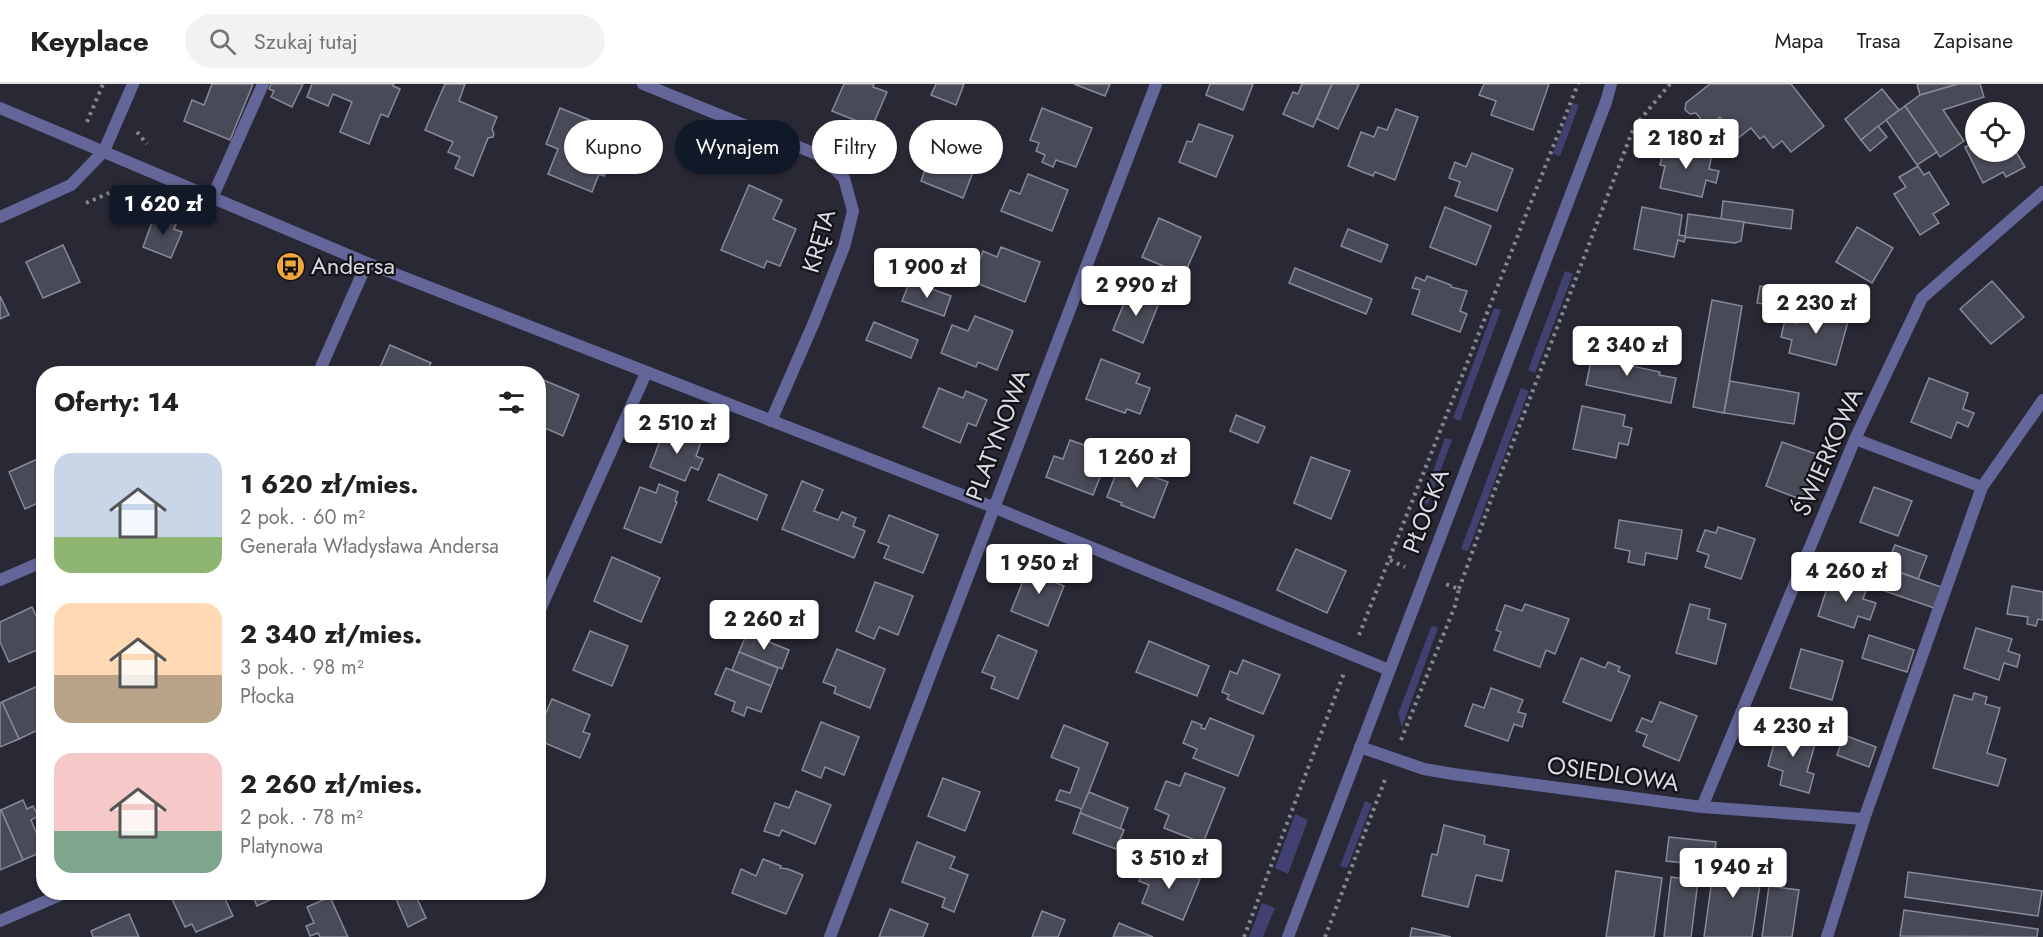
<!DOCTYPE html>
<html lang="pl">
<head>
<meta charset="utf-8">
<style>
  :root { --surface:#fff; --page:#f2f2f2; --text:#222; --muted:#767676; --line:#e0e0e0; --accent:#111827 }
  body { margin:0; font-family:Jost,sans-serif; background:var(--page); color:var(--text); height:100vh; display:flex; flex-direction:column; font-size:22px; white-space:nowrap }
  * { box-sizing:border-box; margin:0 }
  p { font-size:20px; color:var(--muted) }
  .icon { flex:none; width:33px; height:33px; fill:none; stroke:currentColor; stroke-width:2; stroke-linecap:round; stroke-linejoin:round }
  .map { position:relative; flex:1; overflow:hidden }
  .side { position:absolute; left:36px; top:282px; width:510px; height:534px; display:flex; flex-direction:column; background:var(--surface); border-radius:24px; box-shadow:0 2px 4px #0004 }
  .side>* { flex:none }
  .top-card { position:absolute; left:564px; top:36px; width:570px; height:54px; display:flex; gap:12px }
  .buttons { position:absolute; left:1965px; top:18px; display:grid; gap:12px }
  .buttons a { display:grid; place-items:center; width:60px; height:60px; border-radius:50%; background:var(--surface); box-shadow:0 2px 4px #0004; font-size:30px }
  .price { position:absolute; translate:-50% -51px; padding:0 14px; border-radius:6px; background:#fff; color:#222; font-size:20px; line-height:39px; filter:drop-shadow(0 2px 3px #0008) }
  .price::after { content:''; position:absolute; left:50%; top:36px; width:18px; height:14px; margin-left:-9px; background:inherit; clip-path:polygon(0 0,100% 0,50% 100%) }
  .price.current { background:var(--accent); color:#fff }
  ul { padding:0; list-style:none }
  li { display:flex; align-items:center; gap:18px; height:150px; padding:0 18px }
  li span { display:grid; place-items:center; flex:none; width:168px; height:120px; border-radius:18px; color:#555 }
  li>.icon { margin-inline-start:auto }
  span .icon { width:72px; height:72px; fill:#fffc; stroke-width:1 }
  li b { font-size:26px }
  h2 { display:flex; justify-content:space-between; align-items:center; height:72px; padding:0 18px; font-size:26px }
  .pill { padding:0 21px; border-radius:27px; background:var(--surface); box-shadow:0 2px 4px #0004; font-size:21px; line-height:54px }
  .pill.current { background:var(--accent); color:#fff }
  header { display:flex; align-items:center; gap:36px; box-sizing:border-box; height:84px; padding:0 30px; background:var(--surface); border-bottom:2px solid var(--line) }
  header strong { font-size:28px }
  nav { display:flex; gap:33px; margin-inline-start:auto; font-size:21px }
  .search { width:420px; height:54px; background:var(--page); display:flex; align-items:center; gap:15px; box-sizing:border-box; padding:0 21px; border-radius:33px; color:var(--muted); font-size:22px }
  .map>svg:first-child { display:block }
  .green { fill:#404171 }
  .building { fill:#494a57; stroke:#888998; stroke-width:1.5 }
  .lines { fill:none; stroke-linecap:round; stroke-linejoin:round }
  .path { stroke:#858690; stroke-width:4; stroke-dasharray:3 4.5; stroke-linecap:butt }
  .service { stroke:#64669a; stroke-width:12 }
  .minor { stroke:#64669a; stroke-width:12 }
  .tertiary { stroke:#64669a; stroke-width:12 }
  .labels { text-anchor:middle; stroke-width:4.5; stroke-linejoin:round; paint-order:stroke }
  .street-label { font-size:24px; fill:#d9dae2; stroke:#121217 }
  .poi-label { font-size:24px; fill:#d9dae2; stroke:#121217; text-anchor:start }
</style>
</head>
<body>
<header>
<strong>Keyplace</strong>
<div class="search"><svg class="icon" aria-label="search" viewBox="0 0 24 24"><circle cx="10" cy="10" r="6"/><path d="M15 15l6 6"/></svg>Szukaj tutaj</div>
<nav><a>Mapa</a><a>Trasa</a><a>Zapisane</a></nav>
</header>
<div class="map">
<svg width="2043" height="853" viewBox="0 0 2043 853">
  <rect width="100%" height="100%" fill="#282935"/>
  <g class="green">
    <path d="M1573,19L1579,21L1560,72L1553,70Z"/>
    <path d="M1565,187L1573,190L1535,289L1528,286Z"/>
    <path d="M1494,224L1501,226L1460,337L1453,334Z"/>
    <path d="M1521,304L1529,307L1468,467L1461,465Z"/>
    <path d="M1445,354L1452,356L1428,420L1422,417Z"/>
    <path d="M1433,542L1438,544L1402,643L1398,630L1431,543Z"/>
    <path d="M1365,717L1372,720L1347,784L1340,782Z"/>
    <path d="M1295,730L1308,736L1288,790L1275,784Z"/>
    <path d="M1262,819L1275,824L1263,853H1249Z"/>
  </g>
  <g class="building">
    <path d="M212,0H253L230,56L184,37L192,16L204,21Z"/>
    <path d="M271,0H303L292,23L271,13L274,7L269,5Z"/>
    <path d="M312,0H394L393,2L400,5L388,33L381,30L369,60L340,48L352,18L333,10L328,22L307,13Z"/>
    <path d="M445,0H465L459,17L497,33L492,45L494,50L493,53L488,54L473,92L455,84L460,73L448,68L453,58L425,46Z"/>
    <path d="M844,0H874L873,3L887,8L872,43L832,27Z"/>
    <path d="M936,0H964L956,21L931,11Z"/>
    <path d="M1074,0H1110L1105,12Z"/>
    <path d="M1210,0H1253L1243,26L1206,11Z"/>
    <path d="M1302,0H1332L1313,43L1283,30L1293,8L1298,10Z"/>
    <path d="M1332,0H1359L1338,45L1317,35Z"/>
    <path d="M1484,0H1549L1533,46L1491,31L1496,17L1479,11Z"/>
    <path d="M1710,0H1791L1824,42L1791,68L1782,57L1773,64L1764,52L1760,55L1751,44L1737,55L1720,33L1707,43L1696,29L1690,30L1685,26L1686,19Z"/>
    <path d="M1917,0H1954L1955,1L1920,11Z"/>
    <path d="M1958,0H1980L1984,13L1943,26L1964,57L1940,73L1905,22L1920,11Z"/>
    <path d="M1882,5L1899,26L1861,56L1845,35Z"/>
    <path d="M1905,22L1937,68L1917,81L1886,36Z"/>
    <path d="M560,24L590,36L586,44L589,45L588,48L595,51L596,48L614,56L606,73L611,75L604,92L599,90L592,108L548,90L558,65L546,60Z"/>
    <path d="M1042,24L1092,44L1076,83L1056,76L1053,83L1042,78L1045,71L1036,67L1039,59L1030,56Z"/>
    <path d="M1396,25L1418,33L1395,96L1375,88L1373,92L1348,82L1361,48L1374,53L1378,43L1387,46Z"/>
    <path d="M1199,40L1233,52L1216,93L1179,78L1187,57L1192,58Z"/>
    <path d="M1976,40V68H2014V64L2025,83L2006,93L2003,88L1983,99L1965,63L1973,59L1966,45Z"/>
    <path d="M1878,42L1887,53L1870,67L1861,56Z"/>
    <path d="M935,59L978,75L963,114L921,97Z"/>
    <path d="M1665,59L1712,70L1709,85L1719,87L1716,99L1706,96L1702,113L1660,104L1665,82L1660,81Z"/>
    <path d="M1472,69L1513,85L1497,127L1455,112L1460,98L1449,94L1455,78L1466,83Z"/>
    <path d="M1918,82L1924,91L1929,88L1949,120L1933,130L1939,139L1920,151L1894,110L1906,103L1899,93Z"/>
    <path d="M1028,90L1068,106L1052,147L1001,127L1010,106L1020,110Z"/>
    <path d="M749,101L782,116L773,135L796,145L780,182L767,177L764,184L721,166Z"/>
    <path d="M1723,117L1793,126L1791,145L1721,135Z"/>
    <path d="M1445,123L1491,142L1476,181L1430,163Z"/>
    <path d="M1642,123L1682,131L1679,151L1686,152L1684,158L1678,156L1674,173L1634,165Z"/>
    <path d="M155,130L177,138L174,145L182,148L171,174L143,163Z"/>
    <path d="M1688,130L1744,138L1741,157L1735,159L1685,153Z"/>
    <path d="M1159,134L1201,153L1184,191L1142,173Z"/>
    <path d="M1857,143L1893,164L1872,199L1836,178Z"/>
    <path d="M1348,145L1388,161L1381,178L1341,162Z"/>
    <path d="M63,161L80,198L43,214L26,178Z"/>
    <path d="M1001,163L1040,178L1025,218L971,197L983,167L997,173Z"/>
    <path d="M1295,184L1372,215L1366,230L1289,199Z"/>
    <path d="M1427,192L1451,201V203L1467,207L1460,227L1467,230L1460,248L1412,230L1420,206L1412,204L1416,193L1425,197Z"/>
    <path d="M910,197L951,212L944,232L902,217Z"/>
    <path d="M1992,197L2024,233L1991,260L1960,225Z"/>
    <path d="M1760,202L1783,206L1781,223L1757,219Z"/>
    <path d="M1129,207L1159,219L1143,259L1113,246Z"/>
    <path d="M0,212L9,231L0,235Z"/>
    <path d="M1712,216L1742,222L1724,329L1693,323Z"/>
    <path d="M1801,221L1827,228L1826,230L1834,229L1849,234L1836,281L1789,269L1792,256L1781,253L1785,236L1797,239Z"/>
    <path d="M975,232L1013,247L997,286L978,278L976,283L941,269L952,241L968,247Z"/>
    <path d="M874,238L918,256L911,274L866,256Z"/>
    <path d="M390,261L431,279L426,290H377Z"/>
    <path d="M1594,262L1629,269L1627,281L1660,288L1659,291L1676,294L1671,319L1586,301Z"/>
    <path d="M1101,275L1140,290L1136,299L1150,304L1140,330L1127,325L1125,329L1086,315Z"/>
    <path d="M1929,294L1968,309L1963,325L1974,329L1968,343L1957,338L1951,354L1911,338Z"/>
    <path d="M541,295L579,311L563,352L538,341V302Z"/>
    <path d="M1730,297L1799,309L1794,340L1724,329Z"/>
    <path d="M939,304L963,314L966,307L987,316L976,342L968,339L960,359L923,343Z"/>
    <path d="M1582,322L1625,331L1623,342L1632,344L1628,361L1619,359L1616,374L1573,365Z"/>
    <path d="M1236,331L1265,343L1258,359L1230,347Z"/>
    <path d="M665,344L701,358L696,372L703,375L698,386L691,383L685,397L650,383Z"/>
    <path d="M1070,356L1109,370L1093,411L1046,393L1054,372L1063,375Z"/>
    <path d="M1782,358L1822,372L1805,417L1766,402Z"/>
    <path d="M44,372V416L25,425L9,388Z"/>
    <path d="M1311,373L1350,387L1331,435L1294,419Z"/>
    <path d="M1122,374L1138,379L1135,386L1168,398L1154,434L1121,421L1122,419L1107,413Z"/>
    <path d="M719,390L767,411L757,436L708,416Z"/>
    <path d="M802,397L823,406L814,427L838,436L842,428L856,434L853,442L865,447L854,474L782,445Z"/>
    <path d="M659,400L678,408L675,417L677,418L661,459L624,444L640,403L656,409Z"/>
    <path d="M1874,403L1912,417L1898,452L1860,438Z"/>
    <path d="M889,431L938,451L923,489L884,474L889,462L878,458Z"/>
    <path d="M1619,436L1682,446L1677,475L1646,469L1644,481L1628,478L1630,467L1615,464Z"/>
    <path d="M1718,443L1755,455L1741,495L1705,483L1709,471L1697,467L1705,446L1716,449Z"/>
    <path d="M1895,461L1927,472L1918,495L1886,483Z"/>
    <path d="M1296,465L1346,487L1327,529L1277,506Z"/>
    <path d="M612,473L660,494L641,538L594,517Z"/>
    <path d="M1038,480L1058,488L1054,498L1064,502L1048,542L1011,527L1027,487L1034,490Z"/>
    <path d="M1890,485L1944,504L1937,525L1882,506Z"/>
    <path d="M1831,492L1867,504L1863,515L1876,519L1870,536L1858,532L1854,544L1818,532Z"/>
    <path d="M875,498L913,512L898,551L879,543L874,555L856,547Z"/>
    <path d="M2012,502L2043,508V536L2038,535L2036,542L2027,540L2028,533L2007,530Z"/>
    <path d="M1525,520L1569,535L1555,570L1546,566L1540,583L1494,566L1501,548L1496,546L1505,521L1522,527Z"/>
    <path d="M1690,520L1710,525L1708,535L1726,540L1716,580L1676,569Z"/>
    <path d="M32,523L44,549V563L9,578L0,558V538Z"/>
    <path d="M1976,544L2012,555L2008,567L2020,571L2017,583L2004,579L1999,596L1964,584Z"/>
    <path d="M590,547L628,562L612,602L573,586Z"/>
    <path d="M747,549L789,566L782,585L739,568Z"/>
    <path d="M998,551L1037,567L1018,615L991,604L995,593L982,588Z"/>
    <path d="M1869,551L1914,566L1907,588L1862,574Z"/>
    <path d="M1149,557L1209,582L1197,612L1136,588Z"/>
    <path d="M837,565L885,585L870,624L834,609L836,603L823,598Z"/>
    <path d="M1801,565L1843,577L1832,616L1790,604Z"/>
    <path d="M739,568L778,584L771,602L732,586Z"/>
    <path d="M1581,574L1605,584L1608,578L1620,583L1618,587L1630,592L1611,637L1563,618Z"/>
    <path d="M1243,576L1280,591L1263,630L1227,615L1229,611L1222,608L1230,587L1237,590Z"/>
    <path d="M726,584L771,602L761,628L747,623L744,632L732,627L735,618L715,610Z"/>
    <path d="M38,602L44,614V643L19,655L2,618Z"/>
    <path d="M1491,604L1523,616L1518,628L1526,630L1522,643L1514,640L1508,657L1465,642L1473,620L1484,624Z"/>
    <path d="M1974,609L1987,613L1985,620L2000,624L1987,669L2006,675L1998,702L1933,684L1954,611L1972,616Z"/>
    <path d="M552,615L590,631L583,648L590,650L580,674L538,656V647Z"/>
    <path d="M2,618L19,655L0,663V619Z"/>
    <path d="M1660,618L1697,632L1679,677L1643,662L1647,651L1636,647L1642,634L1652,638Z"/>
    <path d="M1210,634L1254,652L1238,692L1193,674L1197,665L1183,659L1192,637L1202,641L1201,644L1205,645Z"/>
    <path d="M821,638L859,653L844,691L825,683L821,694L802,686Z"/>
    <path d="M1064,641L1108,659L1082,725L1056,716L1060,706L1070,709L1079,684L1051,673Z"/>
    <path d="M1780,642L1817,653L1807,688L1814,690L1809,709L1780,701L1783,687L1768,682L1774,660L1768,658L1771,647L1778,648Z"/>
    <path d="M1844,651L1876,663L1869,683L1837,671Z"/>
    <path d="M1185,689L1225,704L1203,759L1164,744L1169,731L1155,725L1166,697L1180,702Z"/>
    <path d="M943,694L980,708L965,747L928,732Z"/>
    <path d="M796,707L831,721L815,760L782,746L779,752L764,747L775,719L789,724Z"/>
    <path d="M1089,708L1128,724L1120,745L1080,729Z"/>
    <path d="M23,716L27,725L33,722L38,732L31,736L44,767L23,776L1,726Z"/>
    <path d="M1,726L23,776L0,786V727Z"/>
    <path d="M1080,729L1124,746L1116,765L1073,749Z"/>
    <path d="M1444,741L1485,752L1484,760L1509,766L1502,797L1476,791L1468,823L1422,812L1432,770L1437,771Z"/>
    <path d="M1669,753L1716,758L1713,782L1666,777Z"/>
    <path d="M917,758L955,773L950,784L968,791L954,828L942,823L945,814L902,798Z"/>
    <path d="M1715,774L1763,781L1752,853H1704Z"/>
    <path d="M763,775L781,782L780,784L788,785L803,791L786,830L732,809L741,785L756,792Z"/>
    <path d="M1159,777L1200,795L1183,836L1142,819L1149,801L1139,797L1145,784L1154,788Z"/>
    <path d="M1616,787L1662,794L1654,853H1606Z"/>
    <path d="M1908,788L2042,807L2038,832L1905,813Z"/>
    <path d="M1671,793L1698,797L1691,853H1664Z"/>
    <path d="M1769,802L1799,806L1792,853H1762Z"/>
    <path d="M185,808H222L233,832L196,848L192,840L185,843L172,815Z"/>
    <path d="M251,808H287L257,822Z"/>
    <path d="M393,808H414L426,834L408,843Z"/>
    <path d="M330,813L348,853H320L318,849L310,852L306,842L314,839L307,823Z"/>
    <path d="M890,825L928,840L923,853H879Z"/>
    <path d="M1904,826L2038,845L2037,853L1900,852Z"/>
    <path d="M1042,827L1065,836L1058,853H1032Z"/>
    <path d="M129,830L139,853H93L91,847Z"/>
    <path d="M1119,839L1153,853H1113Z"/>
    <path d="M1412,844L1451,853H1410Z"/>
  </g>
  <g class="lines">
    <g class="path">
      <path d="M87,38L103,0"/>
      <path d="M137,48L147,60"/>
      <path d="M86,119L125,102"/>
      <path d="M1390,476L1405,483"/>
      <path d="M1459,505L1492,413L1634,43L1670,0"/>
      <path d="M1359,551L1578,0"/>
      <path d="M1401,656L1455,522L1459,505L1445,500"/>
      <path d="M1244,853L1344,589"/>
      <path d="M1325,853L1386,693"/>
    </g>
    <path class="service" d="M212,114L263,0"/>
    <g class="minor">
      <path d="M643,0L821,72L844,94L853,127L844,163L815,236L771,337"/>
      <path d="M0,24L367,179L993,423L1389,586"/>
      <path d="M0,133L71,101L104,67L133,0"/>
      <path d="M318,290L367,179"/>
      <path d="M1855,355L1982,403"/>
      <path d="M0,496L44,477"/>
      <path d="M538,530L646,289"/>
      <path d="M1360,663L1424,685L1453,690L1702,723L1864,735"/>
      <path d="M1702,723L1855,355L1922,214L2043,108"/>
      <path d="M0,837L67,808"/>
      <path d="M830,853L1156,0"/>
      <path d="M1827,853L1864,735L1982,403L2043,316"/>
    </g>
    <path class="tertiary" d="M1288,853L1606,18L1611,0"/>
  </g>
  <defs>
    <symbol id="bus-disc" viewBox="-11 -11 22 22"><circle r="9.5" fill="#f0a63f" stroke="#121217"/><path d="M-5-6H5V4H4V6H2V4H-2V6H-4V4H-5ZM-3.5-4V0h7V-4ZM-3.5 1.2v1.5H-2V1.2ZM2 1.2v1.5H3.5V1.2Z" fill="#111"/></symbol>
  </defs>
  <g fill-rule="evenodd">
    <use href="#bus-disc" x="274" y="166" width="33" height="33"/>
  </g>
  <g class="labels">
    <g class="street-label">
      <text transform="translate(819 157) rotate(-74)" y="8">KRĘTA</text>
      <text transform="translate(998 351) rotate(-69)" y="8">PLATYNOWA</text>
      <text transform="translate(1828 368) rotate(-66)" y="8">ŚWIERKOWA</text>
      <text transform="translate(1426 427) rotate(-69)" y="8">PŁOCKA</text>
      <text transform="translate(1613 690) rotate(8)" y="8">OSIEDLOWA</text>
    </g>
    <g class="poi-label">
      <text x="311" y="190">Andersa</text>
    </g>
  </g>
</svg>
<div class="buttons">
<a><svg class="icon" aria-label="locate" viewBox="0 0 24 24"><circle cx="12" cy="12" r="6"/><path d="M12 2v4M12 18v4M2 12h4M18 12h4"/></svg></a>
</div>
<b class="price" style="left:1686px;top:86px">2 180 zł</b>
<b class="price current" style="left:163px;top:152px">1 620 zł</b>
<b class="price" style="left:927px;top:215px">1 900 zł</b>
<b class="price" style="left:1136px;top:233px">2 990 zł</b>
<b class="price" style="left:1816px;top:251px">2 230 zł</b>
<b class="price" style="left:1627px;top:293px">2 340 zł</b>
<b class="price" style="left:677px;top:371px">2 510 zł</b>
<b class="price" style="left:1137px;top:405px">1 260 zł</b>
<b class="price" style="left:1039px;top:511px">1 950 zł</b>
<b class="price" style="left:1846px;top:519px">4 260 zł</b>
<b class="price" style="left:764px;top:567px">2 260 zł</b>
<b class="price" style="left:1793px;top:674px">4 230 zł</b>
<b class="price" style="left:1169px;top:806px">3 510 zł</b>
<b class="price" style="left:1733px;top:815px">1 940 zł</b>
<div class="top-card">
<a class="pill">Kupno</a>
<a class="pill current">Wynajem</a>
<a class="pill">Filtry</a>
<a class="pill">Nowe</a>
</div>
<section class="side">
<h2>Oferty: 14<svg class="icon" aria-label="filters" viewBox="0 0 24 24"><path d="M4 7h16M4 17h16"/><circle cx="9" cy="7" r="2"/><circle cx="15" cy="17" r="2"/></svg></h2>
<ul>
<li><span style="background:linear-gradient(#c9d6e8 70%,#8fb573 0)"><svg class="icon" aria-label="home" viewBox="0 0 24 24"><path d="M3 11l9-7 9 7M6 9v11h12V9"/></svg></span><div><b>1 620 zł/mies.</b><p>2 pok. · 60 m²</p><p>Generała Władysława Andersa</p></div></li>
<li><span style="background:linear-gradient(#ffd9b3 60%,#b9a48a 0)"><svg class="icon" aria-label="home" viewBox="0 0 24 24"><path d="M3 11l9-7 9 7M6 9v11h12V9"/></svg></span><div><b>2 340 zł/mies.</b><p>3 pok. · 98 m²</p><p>Płocka</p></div></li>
<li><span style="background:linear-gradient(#f6c9c9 65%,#7fa58c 0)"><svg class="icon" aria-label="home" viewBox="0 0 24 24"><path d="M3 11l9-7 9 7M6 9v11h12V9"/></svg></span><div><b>2 260 zł/mies.</b><p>2 pok. · 78 m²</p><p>Platynowa</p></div></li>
</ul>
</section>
</div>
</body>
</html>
